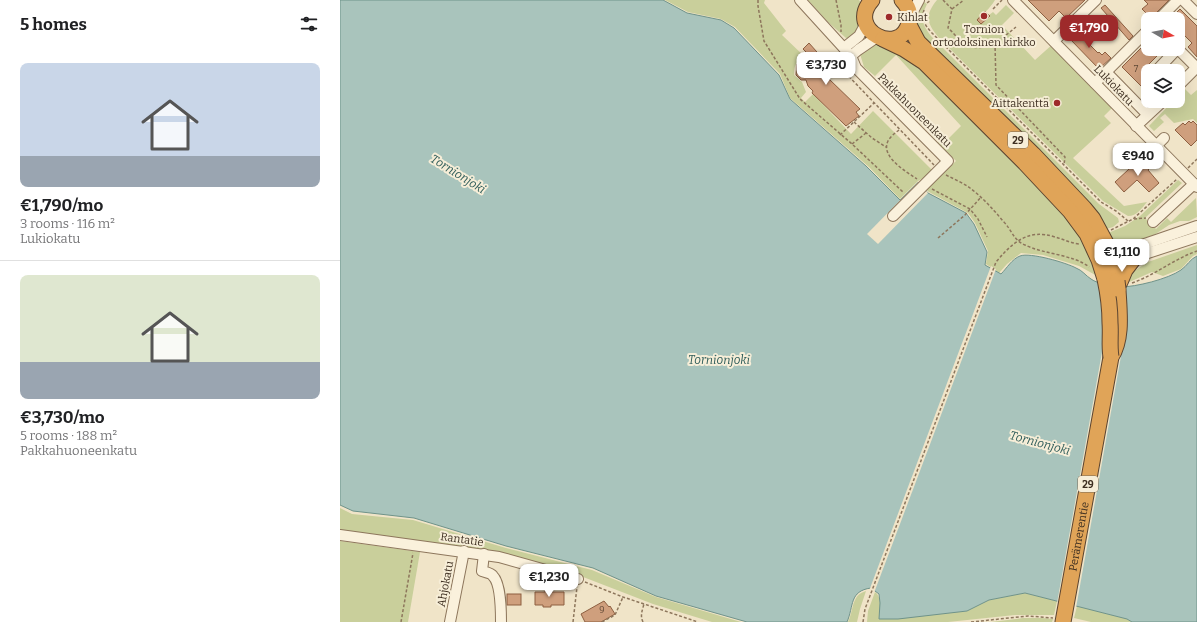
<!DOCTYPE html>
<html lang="en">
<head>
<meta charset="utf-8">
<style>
  :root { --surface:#fff; --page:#f2f2f2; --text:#202124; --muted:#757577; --line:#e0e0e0; --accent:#9e2a2b }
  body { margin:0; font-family:Bitter,serif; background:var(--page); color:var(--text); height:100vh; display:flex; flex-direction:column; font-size:15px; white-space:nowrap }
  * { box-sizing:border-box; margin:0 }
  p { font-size:13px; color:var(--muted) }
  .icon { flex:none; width:22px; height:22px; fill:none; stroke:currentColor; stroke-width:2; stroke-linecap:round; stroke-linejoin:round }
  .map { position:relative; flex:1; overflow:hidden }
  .sheet { display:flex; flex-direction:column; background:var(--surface); width:340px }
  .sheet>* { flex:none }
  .needle { width:26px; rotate:99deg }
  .buttons { position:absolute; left:801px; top:12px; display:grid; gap:8px }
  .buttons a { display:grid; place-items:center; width:44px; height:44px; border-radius:8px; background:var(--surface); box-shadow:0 4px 16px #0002; font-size:20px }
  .price { position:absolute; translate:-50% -34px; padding:0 9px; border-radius:8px; background:#fff; color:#222; font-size:13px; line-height:26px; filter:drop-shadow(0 1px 2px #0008) }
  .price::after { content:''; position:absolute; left:50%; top:24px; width:12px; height:9px; margin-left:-6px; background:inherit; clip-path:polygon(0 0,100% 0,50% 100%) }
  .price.selected { background:var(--accent); color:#fff }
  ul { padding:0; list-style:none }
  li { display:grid; align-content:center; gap:8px; height:212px; padding:0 20px }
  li+li { border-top:1px solid var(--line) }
  li span { display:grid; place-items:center; height:124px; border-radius:8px; color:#555 }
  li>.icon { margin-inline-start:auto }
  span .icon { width:72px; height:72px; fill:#fffc; stroke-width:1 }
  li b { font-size:17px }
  h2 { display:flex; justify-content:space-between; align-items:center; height:48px; padding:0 20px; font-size:17px }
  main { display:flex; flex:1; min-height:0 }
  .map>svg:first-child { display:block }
  .green { fill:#c9cf9b }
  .water { fill:#a9c4bc; stroke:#6f938a }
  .pier { fill:#f0e4c8 }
  .building { fill:#cf9f7d; stroke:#8d5f41 }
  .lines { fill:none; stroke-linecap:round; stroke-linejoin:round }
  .minor-casing { stroke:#8d765c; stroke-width:12 }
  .highway-casing { stroke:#5b4430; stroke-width:17 }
  .path { stroke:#8d765c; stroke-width:1.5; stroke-dasharray:3 2; stroke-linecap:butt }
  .minor { stroke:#faf1dc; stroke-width:10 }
  .highway { stroke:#e0a458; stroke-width:15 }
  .highway-bridge-casing { stroke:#5b4430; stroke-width:17; stroke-linecap:butt }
  .highway-bridge { stroke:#e0a458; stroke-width:15 }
  .poi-dot { fill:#9e2a2b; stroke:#f7eed8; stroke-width:1.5 }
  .labels { text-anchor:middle; stroke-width:4; stroke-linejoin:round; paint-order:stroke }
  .number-label { font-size:9px; fill:#624a37 }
  .shield { fill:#f7eed8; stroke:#756857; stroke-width:1 }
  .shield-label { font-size:10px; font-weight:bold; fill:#3d2e20 }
  .poi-label { font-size:11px; fill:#3d2e20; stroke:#f7eed8; text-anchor:start }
  .street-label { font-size:11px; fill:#3d2e20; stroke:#f7eed8 }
  .water-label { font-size:12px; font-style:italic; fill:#2f5d5a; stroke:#f7eed8 }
</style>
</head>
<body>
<main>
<section class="sheet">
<h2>5 homes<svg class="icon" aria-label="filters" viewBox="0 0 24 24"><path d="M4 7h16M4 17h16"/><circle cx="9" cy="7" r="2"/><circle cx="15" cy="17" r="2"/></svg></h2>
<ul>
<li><span style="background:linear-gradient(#c9d6e8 75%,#9aa5b1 0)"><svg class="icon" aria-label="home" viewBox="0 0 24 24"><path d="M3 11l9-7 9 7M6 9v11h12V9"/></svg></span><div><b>€1,790/mo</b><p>3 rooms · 116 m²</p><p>Lukiokatu</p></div></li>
<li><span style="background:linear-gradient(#dfe7d0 70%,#9aa5b1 0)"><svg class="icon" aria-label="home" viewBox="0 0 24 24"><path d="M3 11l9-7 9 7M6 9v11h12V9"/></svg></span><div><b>€3,730/mo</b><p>5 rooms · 188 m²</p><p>Pakkahuoneenkatu</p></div></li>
</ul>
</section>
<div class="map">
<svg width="857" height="622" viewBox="0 0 857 622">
  <rect width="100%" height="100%" fill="#f0e4c8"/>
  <g class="green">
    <path d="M325,0H425L424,3L446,31L442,35L465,57C456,61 454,65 454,75L462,82L466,92L461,98L465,102L473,94L511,134L533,111L594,172L578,181L560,199L529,167L450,98L440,74L395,27L381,19L348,12Z"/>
    <path d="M468,0H519L522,5L519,29L510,38H506L488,22Z"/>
    <path d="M597,0H655C649,10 643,13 637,20L641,24L650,17L649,15L653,12L656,15L666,5L674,13L662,25L695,60L714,43L773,107L764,116L771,123L733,158L784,206L807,202C802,208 797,216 788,216L763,201L599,38C587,23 584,16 597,0Z"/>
    <path d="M584,2L587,4C580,19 582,24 591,36L759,204L778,218L779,222L773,227L766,229L578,32L576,19Z"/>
    <path d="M539,43L570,57L682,166L745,239L759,277L739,266L703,255L681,253L667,264L659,273L646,264L648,251L635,223L628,213L589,192L584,188L596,180L616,161L598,143L600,141L603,144L621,126L556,55L535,76L524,67L520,54L531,44Z"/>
    <path d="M845,89L851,95L857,90V123L853,119L834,123L825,114L820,118L824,122L814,131L809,126L833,101H838V96Z"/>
    <path d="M838,180L842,183L805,218L816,229L827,218L831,222L856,198L857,217L849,221H840L829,225L811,237L783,245L773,240L768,233L785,226L800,216Z"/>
    <path d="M857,245V254L853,256L841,269L823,276L812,272L787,283L791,273L808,262Z"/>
    <path d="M0,508L12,514L73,520L166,548L252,570L316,597L401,622H372L313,604L238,575L0,532Z"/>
    <path d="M0,541L80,552L68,622H0Z"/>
    <path d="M526,591L520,609L517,622H508C514,610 511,595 526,591Z"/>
    <path d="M535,592C543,598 539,611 540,619L627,611L649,600L685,593L717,601L714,615H675L608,622H527L528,611Z"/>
    <path d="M737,606L787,619L792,622H751L734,618Z"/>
    <path d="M683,618H702L713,619L712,622H651Z"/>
  </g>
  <path class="water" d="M0,0H323L347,13L381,20L394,28L439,75L450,99L526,166L560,200L578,182L588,193L626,213L634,224L647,252L645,265L661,274C667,268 672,259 680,256C690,252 727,263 736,268C742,270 746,276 751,279C758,284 771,286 780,287C796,287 828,279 841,270C847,266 850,259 857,256V622H792L787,619L685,593L649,600L627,611L558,619H539L540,603L539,594L531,588C509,591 514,606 507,622H407L316,596L253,568L166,546L74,518L13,511L0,505Z"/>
  <g class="pier">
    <path d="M578,182L588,193L538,244L527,234Z"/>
    <path d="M651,266L656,269L534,593L529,591Z"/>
    <path d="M786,284L787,311L786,328L736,608L717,603L764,341Z"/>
  </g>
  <g class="building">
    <path d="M688,0H745L726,18L719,11L709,21Z"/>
    <path d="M804,0H829L811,18L802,9L808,4Z"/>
    <path d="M765,5L793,36L789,40L761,8Z"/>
    <path d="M840,9L857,26V57L848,47L852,43L841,32L838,35V19H830Z"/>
    <path d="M645,11L650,16L641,24L637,20Z"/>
    <path d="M741,28L747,34L745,37L748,40L746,41L758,53L759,52L762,55L765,52L771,58L759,69L730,39Z"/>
    <path d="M808,41V49H824L806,67L808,69V93L782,67Z"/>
    <path d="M469,43L484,60L486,58L499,69L489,79L520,109L516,112L519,116L506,126L472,93L473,91L468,86L466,80H461L456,75L457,64L462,60L471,57L463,49Z"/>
    <path d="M849,121L851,123L853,121L857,125V140L851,146L835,130L843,123L845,125Z"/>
    <path d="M802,157L811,167L808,170L819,183L809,192L797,180L784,192L775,182Z"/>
    <path d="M205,589H212V592H224V605H211V607H203V605H195V592H205Z"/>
    <rect x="167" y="594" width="14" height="11"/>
    <path d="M264,601L269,607L270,606L275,614L261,622H245L241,614Z"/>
  </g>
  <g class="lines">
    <defs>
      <g id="minor">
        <path d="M460,0L511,56L516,68L608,161L553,216"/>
        <path d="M673,0L857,187"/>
        <path d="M843,0L857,14"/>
        <path d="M570,17L579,0"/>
        <path d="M819,19L838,0"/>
        <path d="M714,41L756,0"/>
        <path d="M504,48L519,36L526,23"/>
        <path d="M838,49L856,67"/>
        <path d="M511,56L518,50L537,37"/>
        <path d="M822,71L819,68L837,49"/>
        <path d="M766,72L807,114"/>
        <path d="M755,83L808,30"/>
        <path d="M838,86L857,67"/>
        <path d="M796,126L823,101"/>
        <path d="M816,146L824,138"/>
        <path d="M813,222L854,184"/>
        <path d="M764,258L857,226"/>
        <path d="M768,266L857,237"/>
        <path d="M0,535L159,557L238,579"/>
        <path d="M144,554L142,571C145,572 151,573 153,576C161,584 161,611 161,622"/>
        <path d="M110,622L124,551"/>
      </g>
      <g id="highway">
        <path d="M532,0C505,30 560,58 569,23C571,14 568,6 562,0"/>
        <path d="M569,25L578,42L693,154L744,208L753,219L767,245L773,264L777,281"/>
        <path d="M543,39L564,49L584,62L685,163L730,211L747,234L759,260L765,279"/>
        <path d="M780,282L785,270L795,257"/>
        <path id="s1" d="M723,622L771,357C783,338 779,311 778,289"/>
      </g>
    </defs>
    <use href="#minor" class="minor-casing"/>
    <use href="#highway" class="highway-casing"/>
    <g class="path">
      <path d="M418,0V6L424,41L460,99L512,144L564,193"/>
      <path d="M496,0L501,25V32"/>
      <path d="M603,0L612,9L608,28C614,33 620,42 627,45C644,54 664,37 676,27"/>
      <path d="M587,3L591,0"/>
      <path d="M612,9L624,0"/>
      <path d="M653,9L662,0"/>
      <path d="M584,10C581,20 585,25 591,32L761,202L776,211L788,221"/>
      <path d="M655,43L656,85L725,157L724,165"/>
      <path d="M495,52V62L594,165"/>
      <path d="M514,122L532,138L546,147"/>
      <path d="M559,130C555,133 550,137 548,141C540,157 567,172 577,179"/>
      <path d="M500,135L534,103"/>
      <path d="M512,144L526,133"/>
      <path d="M848,168L857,159"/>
      <path d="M606,175C614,179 623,183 630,188C642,197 653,209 663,221C672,230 673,240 685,245C703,254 735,255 749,267"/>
      <path d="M592,189L630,209L638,219L647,237"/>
      <path d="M794,219L806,218"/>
      <path d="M771,230L793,219L837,179"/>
      <path d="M598,238L625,215L641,197"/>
      <path d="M792,283C815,275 834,259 857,251"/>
      <path d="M245,582L283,597L358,622"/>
      <path d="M61,622L73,553"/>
      <path d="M233,622L237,587"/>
      <path d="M262,622L275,615L283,597"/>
      <path d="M303,622C300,616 302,611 304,604"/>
      <path d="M523,622L525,609L656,262C672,243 688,228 715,237C723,239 730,243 739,244"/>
      <path d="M631,622L688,616L713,618"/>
    </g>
    <use href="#minor" class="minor"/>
    <use href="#highway" class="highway"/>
    <defs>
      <g id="highway-bridge">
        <path d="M765,279C768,293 770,308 770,323C771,335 769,345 771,357"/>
        <path d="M777,281L778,289"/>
      </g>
    </defs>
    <use href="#highway-bridge" class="highway-bridge-casing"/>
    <use href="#highway-bridge" class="highway-bridge"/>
  </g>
  <g class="poi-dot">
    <circle cx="644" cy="16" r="4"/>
    <circle cx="549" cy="17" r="4"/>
    <circle cx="717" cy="103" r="4"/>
  </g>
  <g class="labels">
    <g class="number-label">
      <text x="796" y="72">7</text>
      <text x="262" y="613">9</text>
    </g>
    <g class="shield">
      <rect x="668" y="132" width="20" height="16" rx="3"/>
      <rect x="738" y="476" width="20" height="16" rx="3"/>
    </g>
    <g class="shield-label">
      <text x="678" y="144">29</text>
      <text x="748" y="488">29</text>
    </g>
    <g class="poi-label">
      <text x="557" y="21">Kihlat</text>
      <text x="644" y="33" text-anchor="middle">Tornion<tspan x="644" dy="13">ortodoksinen kirkko</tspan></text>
      <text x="709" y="107" text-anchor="end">Aittakenttä</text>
    </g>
    <g class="street-label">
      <text transform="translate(774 85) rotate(46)" y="4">Lukiokatu</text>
      <text transform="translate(575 110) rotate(45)" y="4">Pakkahuoneenkatu</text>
      <text dy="4" stroke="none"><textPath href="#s1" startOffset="87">Perämerentie</textPath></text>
      <text transform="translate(122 539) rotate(8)" y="4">Rantatie</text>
      <text transform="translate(105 584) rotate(-79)" y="4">Ahjokatu</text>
    </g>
    <g class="water-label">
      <text transform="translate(118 174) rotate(32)" y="4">Tornionjoki</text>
      <text x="379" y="364">Tornionjoki</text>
      <text transform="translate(700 443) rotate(15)" y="4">Tornionjoki</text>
    </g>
  </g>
</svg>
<div class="buttons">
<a><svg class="needle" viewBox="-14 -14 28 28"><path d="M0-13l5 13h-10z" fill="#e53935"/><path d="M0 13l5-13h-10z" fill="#757577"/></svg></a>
<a><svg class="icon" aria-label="layers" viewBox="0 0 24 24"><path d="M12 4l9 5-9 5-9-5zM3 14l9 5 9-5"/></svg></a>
</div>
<b class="price selected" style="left:749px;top:49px">€1,790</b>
<b class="price" style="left:486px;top:86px">€3,730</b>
<b class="price" style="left:798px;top:177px">€940</b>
<b class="price" style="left:782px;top:273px">€1,110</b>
<b class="price" style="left:209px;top:598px">€1,230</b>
</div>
</main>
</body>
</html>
